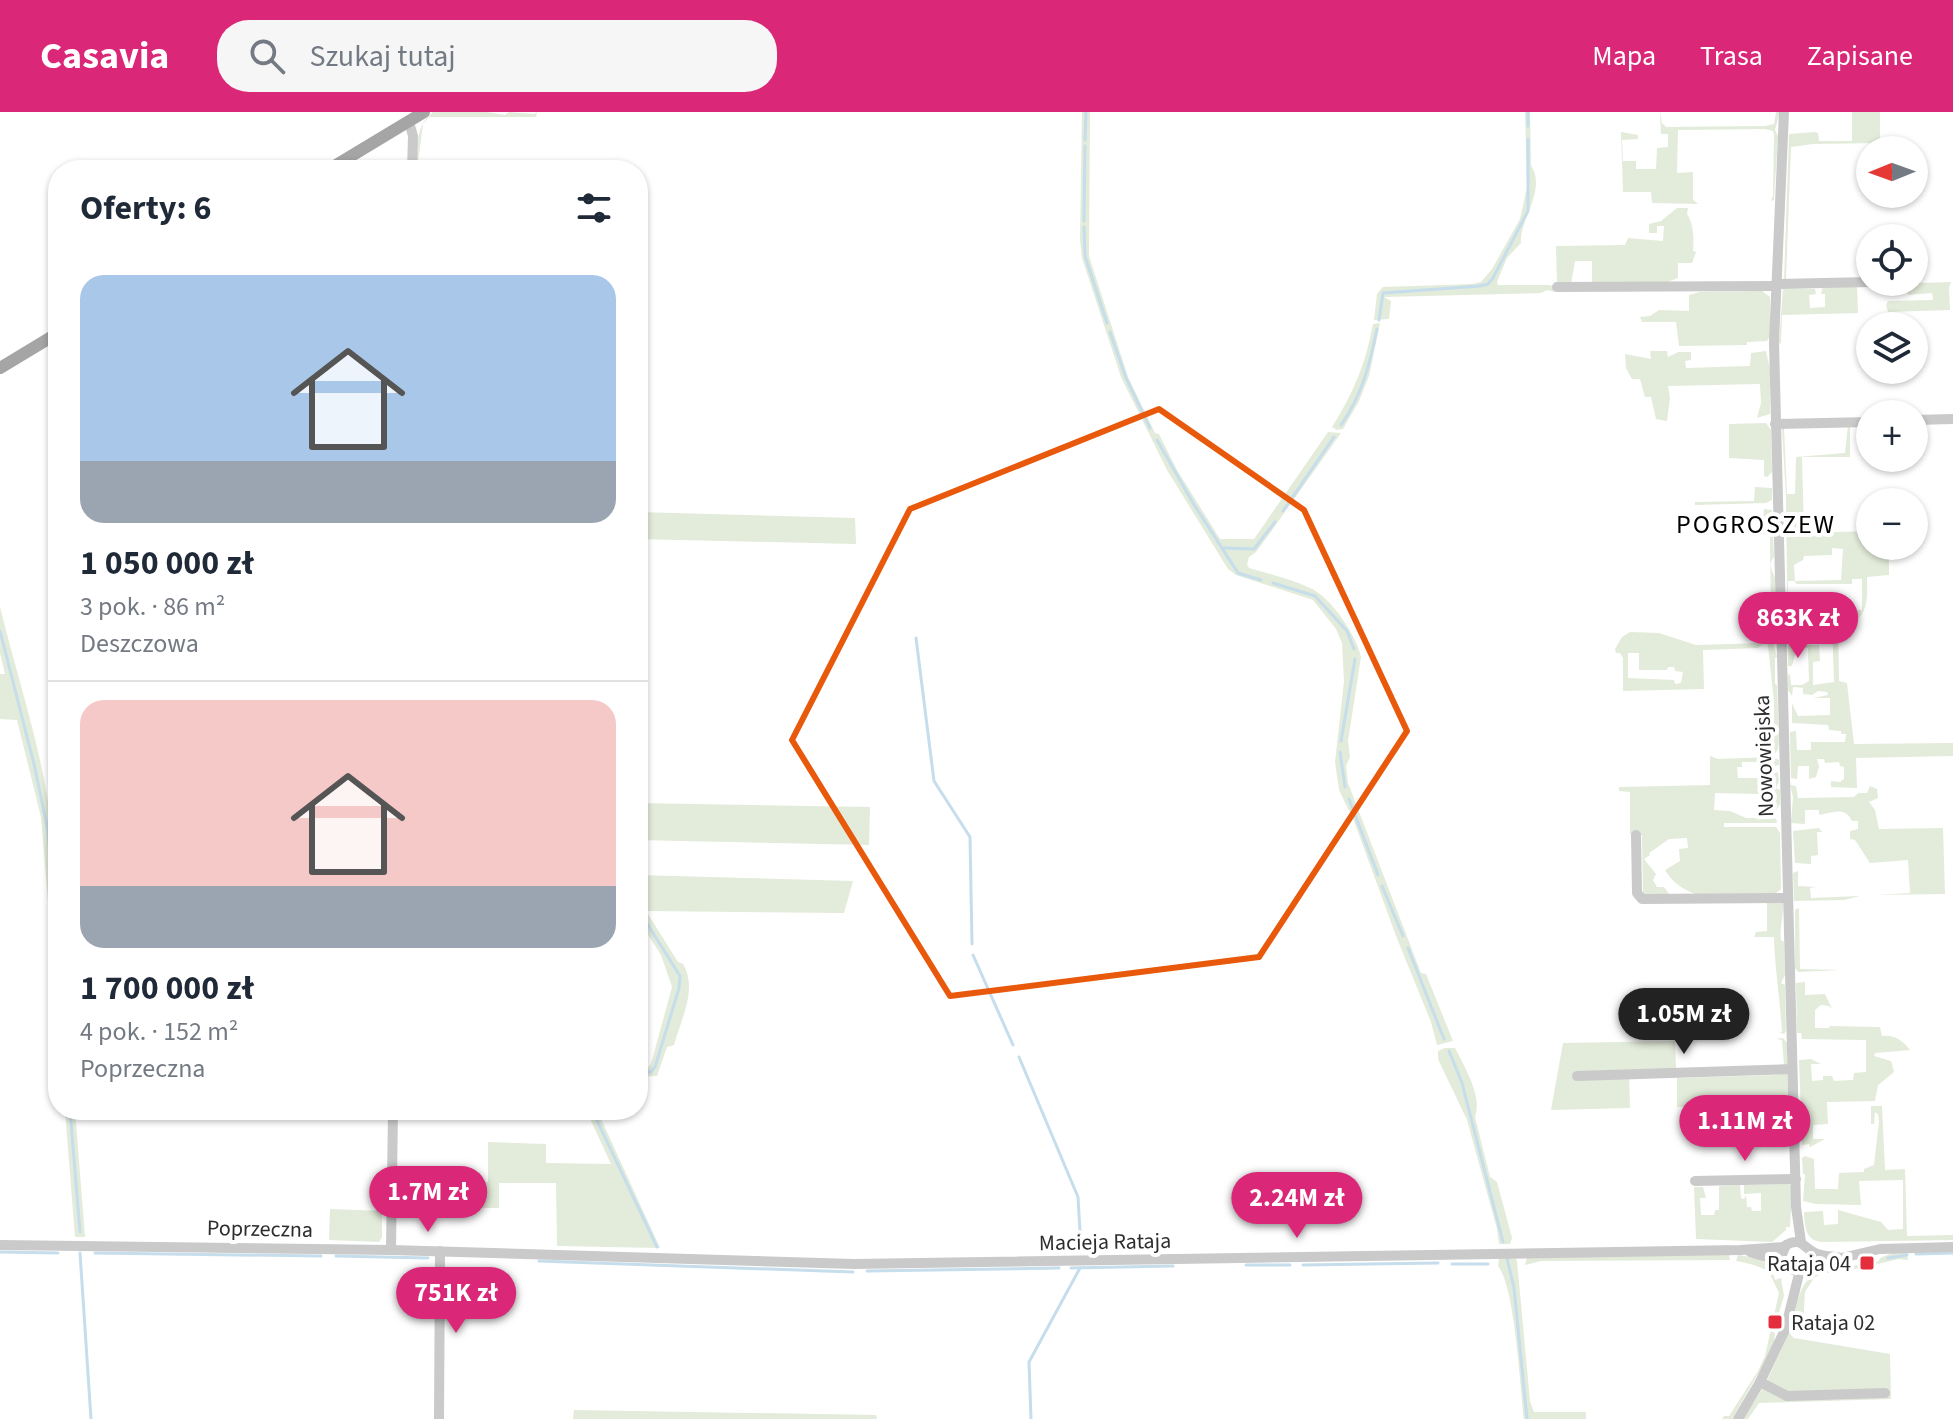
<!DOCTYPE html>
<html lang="pl">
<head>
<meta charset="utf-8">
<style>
  :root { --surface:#fff; --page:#f6f6f7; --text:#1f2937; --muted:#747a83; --line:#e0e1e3; --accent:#db2777 }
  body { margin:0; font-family:"Source Sans 3",sans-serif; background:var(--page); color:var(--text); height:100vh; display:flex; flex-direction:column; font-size:30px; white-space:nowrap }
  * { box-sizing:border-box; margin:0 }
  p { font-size:26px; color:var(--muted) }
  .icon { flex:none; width:44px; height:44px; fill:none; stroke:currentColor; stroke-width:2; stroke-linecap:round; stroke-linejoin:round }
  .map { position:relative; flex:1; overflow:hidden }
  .drawer { position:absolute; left:48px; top:48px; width:600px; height:960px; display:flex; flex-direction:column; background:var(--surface); border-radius:32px; box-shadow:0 2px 6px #0004 }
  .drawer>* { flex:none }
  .needle { width:52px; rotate:269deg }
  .fabs { position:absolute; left:1856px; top:24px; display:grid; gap:16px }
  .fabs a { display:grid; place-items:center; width:72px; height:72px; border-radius:50%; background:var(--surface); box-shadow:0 2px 6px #0004; font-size:40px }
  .price { position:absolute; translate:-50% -68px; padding:0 18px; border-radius:28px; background:var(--accent); color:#fff; font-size:26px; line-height:52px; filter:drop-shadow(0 2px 4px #0008) }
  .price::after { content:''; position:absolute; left:50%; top:48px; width:24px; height:18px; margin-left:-12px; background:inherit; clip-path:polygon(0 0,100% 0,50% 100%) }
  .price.active { background:#222; color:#fff }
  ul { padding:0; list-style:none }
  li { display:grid; align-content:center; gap:16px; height:424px; padding:0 32px }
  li+li { border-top:2px solid var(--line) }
  li span { display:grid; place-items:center; height:248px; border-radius:24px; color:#555 }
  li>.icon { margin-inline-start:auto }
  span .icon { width:144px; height:144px; fill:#fffc; stroke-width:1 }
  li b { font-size:34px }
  h2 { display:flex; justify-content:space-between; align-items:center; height:96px; padding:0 32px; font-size:34px }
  header { display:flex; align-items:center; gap:48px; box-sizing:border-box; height:112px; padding:0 40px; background:var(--accent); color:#fff }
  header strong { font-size:38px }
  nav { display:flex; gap:44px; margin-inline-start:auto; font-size:28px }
  .search { width:560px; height:72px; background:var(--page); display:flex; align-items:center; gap:20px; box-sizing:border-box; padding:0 28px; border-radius:32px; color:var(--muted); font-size:30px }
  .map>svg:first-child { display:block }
  .green { fill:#e3ebda; fill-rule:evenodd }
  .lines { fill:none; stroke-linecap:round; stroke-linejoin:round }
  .stream { stroke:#c6ddeb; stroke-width:3 }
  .minor { stroke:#cacaca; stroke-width:10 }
  .major { stroke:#a5a5a5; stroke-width:12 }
  .marked { fill:none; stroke:#e8590c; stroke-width:6; stroke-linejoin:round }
  .poi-dot { fill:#e52e3d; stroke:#fff; stroke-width:3 }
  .labels { text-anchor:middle; stroke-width:8; stroke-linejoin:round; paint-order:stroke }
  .street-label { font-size:22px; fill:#2d2d2d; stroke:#fff }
  .poi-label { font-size:22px; fill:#2d2d2d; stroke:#fff; text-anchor:end }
  .quarter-label { font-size:26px; letter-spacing:2px; fill:#000; stroke:#fff }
</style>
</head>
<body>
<header>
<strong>Casavia</strong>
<div class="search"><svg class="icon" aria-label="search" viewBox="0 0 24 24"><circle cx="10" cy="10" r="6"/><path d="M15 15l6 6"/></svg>Szukaj tutaj</div>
<nav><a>Mapa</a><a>Trasa</a><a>Zapisane</a></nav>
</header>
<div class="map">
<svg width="1953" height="1307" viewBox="0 0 1953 1307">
  <rect width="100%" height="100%" fill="#fff"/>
  <g class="green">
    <path d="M433,0H487L505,3L509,0L534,2L537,0L536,5H429L423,12L417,58C418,36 414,15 433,0Z"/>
    <path d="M1082,0H1090L1089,144L1128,265L1155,321L1159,322L1177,358L1220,427H1254L1328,320L1341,321L1270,421L1256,440L1249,445L1247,452L1249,456C1269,462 1291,467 1310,476C1330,484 1357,524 1361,545L1348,629L1350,645L1346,654L1348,671L1421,861L1426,862L1453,929L1437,933L1431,910L1396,824L1354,709L1339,678L1335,650L1344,569L1342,531L1336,517L1313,488L1236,463L1228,457L1167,358L1121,265L1082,146L1080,127Z"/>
    <path d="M1525,0H1530L1531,53C1547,79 1519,107 1521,131L1507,146L1497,170L1498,173H1550L1557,176L1556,180L1547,178L1541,181L1384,185L1391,189L1389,207L1374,208L1377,182L1383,175L1473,172L1481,170L1492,157L1520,107L1527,75Z"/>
    <path d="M1660,0L1662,11L1666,15L1765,14L1774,12L1776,0H1780L1775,18L1778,24L1774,88L1771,89L1773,84L1774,23L1773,19L1765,17L1678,18L1677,61L1693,60V88L1698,92L1652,91L1651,80H1623L1621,20L1638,23V27L1622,28L1623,49H1636V57H1656L1657,36L1668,35V22H1661Z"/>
    <path d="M1852,0H1880V31L1813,32L1791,35L1786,167L1784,169L1789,22L1815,20L1818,21L1819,29H1852Z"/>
    <path d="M1677,96H1688L1687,102C1694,112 1694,129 1693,139L1696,140L1692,151H1678V166L1667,170L1592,171V149H1575L1571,172L1557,173L1556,134L1625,133L1628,126L1663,129L1664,114H1657V121H1649V112L1661,109Z"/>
    <path d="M1951,170L1949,176L1950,198L1888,200L1886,193L1888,189L1933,188L1932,181L1908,183L1906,175H1884L1886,172Z"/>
    <path d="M1823,174H1857L1858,201L1782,203L1781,232L1779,231L1783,176L1815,177L1816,182L1809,183L1810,196L1825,195V182H1821Z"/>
    <path d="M1762,179L1770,185V224L1767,229L1747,230V233L1679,234L1676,210H1642L1640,205L1650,204L1659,198L1689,199V183L1700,180Z"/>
    <path d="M1380,211L1369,264L1359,289L1343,317L1337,318L1332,315C1353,282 1366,251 1373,212Z"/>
    <path d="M1650,239H1667L1668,245L1678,240H1691V248L1685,249L1686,256L1750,254L1751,241L1766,239L1770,257V302L1757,306L1761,291L1760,272L1668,274L1670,286L1667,309L1656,307L1651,285H1645L1640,267H1632L1626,256L1625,242L1651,247Z"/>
    <path d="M1766,311L1771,318L1772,360L1767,365L1764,364V348L1729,346V312Z"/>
    <path d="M1848,313L1850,315V345H1802L1804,421L1870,419V434H1889V463L1867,465C1867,480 1869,493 1860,505L1838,506L1839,569L1847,571L1854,632L1953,631V644L1856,646L1857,676L1831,675V669L1840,670L1844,667V655L1840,654L1839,650L1825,651L1824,647H1817L1819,655L1816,665L1809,667V654H1798L1797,667L1791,666L1790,620L1796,619L1797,638H1811V630H1845L1846,622H1841V619L1829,618L1828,613L1792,611V591L1798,604L1830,603V586H1813L1828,583L1827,580L1818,579L1812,583L1803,582V576L1793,575L1792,584L1788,578V563L1792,562L1790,563L1791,573H1802L1809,569L1808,536H1800L1795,542L1792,554H1788L1786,384L1782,316H1784L1787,382H1795L1796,345L1845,341ZM1832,436L1843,437L1841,468L1795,469L1794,453L1803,448L1804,444L1832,443ZM1852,467H1862V498H1852L1851,501L1823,502L1824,509L1832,513L1834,570L1813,573V550L1820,549L1819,533H1788V469H1795L1796,472H1852Z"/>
    <path d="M1755,375L1772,376V388L1766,391L1695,393V390L1754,389Z"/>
    <path d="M1764,397L1772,398L1774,445C1767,453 1773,459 1775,466L1776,528L1773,530L1777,545L1775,546V572L1777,573L1779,630L1778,637L1774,643V590L1767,525L1771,519L1770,423L1762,422Z"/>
    <path d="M638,400L855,406L856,432L638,427Z"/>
    <path d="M0,495C15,556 35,617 46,678C61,754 58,833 58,909L41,705L17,608L0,607V562H5L0,541Z"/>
    <path d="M1630,520L1659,521L1696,533L1761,531L1762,533L1758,536L1703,538L1704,577L1623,579V546L1620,541H1616L1615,537L1622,525ZM1628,541H1639V558H1667L1668,555H1674L1675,559L1683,560L1681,571L1675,572L1674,568L1628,566Z"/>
    <path d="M1710,644L1718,647L1772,645L1779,648V653L1760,656L1757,650H1742V655H1737L1738,666H1760L1778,660L1779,669L1776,676L1780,678V692L1776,698L1762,697L1761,682L1715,681L1714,698L1730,699L1746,706H1776L1777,711H1724V715H1776L1780,721L1781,777L1775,782H1695C1681,776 1672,770 1665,758L1680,749L1679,737L1688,736L1687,726L1669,727L1649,741L1650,743L1644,747L1656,762L1653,768L1657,775H1664L1669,782H1643L1642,723L1630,722V680L1619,679V675L1710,673Z"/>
    <path d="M1790,673L1796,674L1798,686L1854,685L1858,681H1867L1870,674L1877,677L1878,686L1869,690L1875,698L1879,717L1943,716L1945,782L1877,783L1910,781L1908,748L1870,751L1855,728L1850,727V719L1858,717V709H1852C1845,694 1832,701 1819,703V698H1805V712L1791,711L1793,685Z"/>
    <path d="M638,691L870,695L869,733L638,728Z"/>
    <path d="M1819,716L1822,720H1817L1818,743L1811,744V752L1795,751L1793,719Z"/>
    <path d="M1798,759V774L1816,775L1810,776L1811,786L1860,784L1844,788L1794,789L1793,761Z"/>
    <path d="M638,763L853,769L844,801L646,799L678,850L683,852C698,877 681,907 674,933L667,935L657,964L638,965V957H647L651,952L672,875L661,843L638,807Z"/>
    <path d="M1767,789L1783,791C1784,803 1779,818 1781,828L1784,830L1785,863L1781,871L1785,873L1786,919L1784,922L1779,920H1782C1780,887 1775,858 1774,825H1754L1756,820L1767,819Z"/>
    <path d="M1799,796L1800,857L1840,858L1798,860L1795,856V798Z"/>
    <path d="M1805,870V883L1825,882L1832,897L1829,894L1821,893L1815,898V916H1829L1830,914L1880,915L1882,924C1895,923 1902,928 1910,938L1875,941L1874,944L1891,949L1894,960L1878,973L1875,989L1827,990L1828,1012L1813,1013V1027H1825L1810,1035L1809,1032L1802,1033V1027L1799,948L1811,947L1821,952H1811L1812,969L1823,968V964H1832L1834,969L1853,968L1854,961L1866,960V928L1802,927L1801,921H1797L1796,871Z"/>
    <path d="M1783,926L1787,931L1789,1022H1787L1786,993L1677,995V966L1778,963L1784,953L1782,928L1776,927Z"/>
    <path d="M1675,929L1676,957L1629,958L1630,996L1551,998L1563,931Z"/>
    <path d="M1445,936H1455C1464,954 1483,985 1475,1005L1490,1065L1497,1070L1512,1126L1510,1132H1499L1497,1117L1467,1008L1438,947V939Z"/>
    <path d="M1871,994H1882L1885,1058L1905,1057L1907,1124L1953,1123V1128L1823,1130C1805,1129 1805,1115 1804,1100L1823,1099L1824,1113L1838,1112V1098L1881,1110L1888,1118L1903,1117V1068L1859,1069L1861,1093L1816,1092L1803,1089L1805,1062H1803L1802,1046L1805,1044L1814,1047L1815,1077H1838L1839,1061L1864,1060V1057L1874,1053L1879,1009L1878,1002L1875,1000L1874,1012H1871Z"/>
    <path d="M65,998H75L85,1125H75Z"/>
    <path d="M586,998H597L660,1136L557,1134L556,1071H499V1096H453L454,1070H488V1030L546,1032V1051L611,1052Z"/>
    <path d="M1789,1072L1792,1076L1790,1115H1786V1118L1772,1130L1696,1127L1694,1075H1703L1706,1086H1700L1701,1103H1714L1715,1098H1719V1074L1740,1073L1741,1086L1744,1087L1746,1083L1747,1095H1751L1752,1099H1761V1081L1744,1082V1073Z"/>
    <path d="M330,1097L382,1099V1125L379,1130L329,1128Z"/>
    <path d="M1893,1141H1907L1908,1148L1899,1147L1855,1157L1821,1162L1814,1166L1805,1180L1803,1216L1798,1219L1793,1217C1800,1146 1822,1162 1879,1149L1880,1146Z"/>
    <path d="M1725,1142L1729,1143L1730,1148L1541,1149L1525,1153L1527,1145Z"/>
    <path d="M1738,1143C1753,1145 1764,1148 1775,1158L1773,1161L1775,1168L1781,1166L1784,1184L1773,1220L1775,1221L1774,1234L1732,1307H1722L1724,1304H1729L1758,1259L1765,1244L1779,1181L1769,1160C1760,1154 1748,1151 1736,1149Z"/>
    <path d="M1499,1146H1515L1517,1149L1530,1289L1534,1300H1586V1307H1524C1520,1274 1515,1175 1498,1154Z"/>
    <path d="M1789,1221L1794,1226L1890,1242L1891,1287L1759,1291L1748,1307H1743L1765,1273Z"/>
    <path d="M574,1298L876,1303L877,1307H573Z"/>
  </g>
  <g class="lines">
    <g class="stream">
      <path d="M1528,0V14"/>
      <path d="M1085,28L1086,0"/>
      <path d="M1084,109L1085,34"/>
      <path d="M1084,115L1085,144L1107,211"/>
      <path d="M1379,208L1383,181L1480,174L1488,172L1493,166L1528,99V27"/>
      <path d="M1110,220L1126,266L1150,316"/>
      <path d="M1341,313C1362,283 1370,252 1377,217"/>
      <path d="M1157,328L1193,391L1238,461L1261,468"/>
      <path d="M1283,399L1334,325"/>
      <path d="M1224,436L1254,437L1275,410"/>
      <path d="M1273,471L1315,484L1347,519L1354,537"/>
      <path d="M0,519L34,652L48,719L58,844"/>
      <path d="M916,526L934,669L970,725L972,832"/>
      <path d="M1341,629L1355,547"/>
      <path d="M1340,640L1345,675"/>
      <path d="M1349,687L1378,763"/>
      <path d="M1382,774L1403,824"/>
      <path d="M638,797L680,864L679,876L655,955L651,960H638"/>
      <path d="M1408,836L1444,927"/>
      <path d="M973,843L1013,933"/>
      <path d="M1449,939L1462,971L1503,1130"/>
      <path d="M1019,945L1078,1085L1081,1137"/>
      <path d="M70,998L80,1120"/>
      <path d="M592,998L657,1135"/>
      <path d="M0,1140L58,1141"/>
      <path d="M80,1141L91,1307"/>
      <path d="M95,1141L321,1144"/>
      <path d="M1916,1142L1953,1141"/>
      <path d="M336,1144L428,1146"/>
      <path d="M1507,1146L1514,1176L1527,1307"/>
      <path d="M1888,1146L1907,1143"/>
      <path d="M539,1149L853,1160"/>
      <path d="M1452,1152H1488"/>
      <path d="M1246,1153H1290"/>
      <path d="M1303,1153L1438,1151"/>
      <path d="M1071,1156L1173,1154"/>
      <path d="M867,1159L1059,1156"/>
      <path d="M1031,1307L1029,1250L1080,1156"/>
    </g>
    <g class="minor">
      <path d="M1784,0L1774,230L1796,1095L1801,1130"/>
      <path d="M409,10L413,24L412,58"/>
      <path d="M1776,172L1870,170"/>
      <path d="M1557,175L1775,174"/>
      <path d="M1914,308L1953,307"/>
      <path d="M1775,312L1870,310"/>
      <path d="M1636,723L1637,781L1642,787L1787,786"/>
      <path d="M1577,964L1792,957"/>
      <path d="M1695,1069L1796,1067"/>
      <path d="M0,1133L391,1138L854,1152L1740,1138L1784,1135"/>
      <path d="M391,1138L393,998"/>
      <path d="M1750,1140L1782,1150"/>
      <path d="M1841,1146C1833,1144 1823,1145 1815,1141C1802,1135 1802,1125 1786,1133L1781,1145L1789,1157L1799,1159L1807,1154L1880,1137L1953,1135"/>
      <path d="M1760,1270L1787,1284L1885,1281"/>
      <path d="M439,1307L440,1139"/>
      <path d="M1738,1307L1760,1270L1785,1218L1800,1158"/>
    </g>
    <g class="major">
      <path d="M328,58L424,0"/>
      <path d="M0,256L58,221"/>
    </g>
  </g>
  <path class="marked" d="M1159,297L1304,398L1407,619L1259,845L950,884L792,628L910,397Z"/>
  <g class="poi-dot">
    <rect x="1859" y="1143" width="16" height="16" rx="4"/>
    <rect x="1767" y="1202" width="16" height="16" rx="4"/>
  </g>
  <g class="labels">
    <g class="street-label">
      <text transform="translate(1763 644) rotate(-92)" y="8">Nowowiejska</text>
      <text transform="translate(260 1116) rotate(1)" y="8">Poprzeczna</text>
      <text transform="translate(1105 1129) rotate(-1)" y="8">Macieja Rataja</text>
    </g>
    <g class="poi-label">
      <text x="1851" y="1159">Rataja 04</text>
      <text x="1791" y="1218" text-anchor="start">Rataja 02</text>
    </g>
    <g class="quarter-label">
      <text x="1756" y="421">POGROSZEW</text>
    </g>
  </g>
</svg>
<div class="fabs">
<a><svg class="needle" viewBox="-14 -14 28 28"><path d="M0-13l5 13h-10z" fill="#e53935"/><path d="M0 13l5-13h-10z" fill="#747a83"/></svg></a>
<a><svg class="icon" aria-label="locate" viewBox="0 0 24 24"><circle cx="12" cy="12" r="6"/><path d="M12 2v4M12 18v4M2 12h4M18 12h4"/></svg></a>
<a><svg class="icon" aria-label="layers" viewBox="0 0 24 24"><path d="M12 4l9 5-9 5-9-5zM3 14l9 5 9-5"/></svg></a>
<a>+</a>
<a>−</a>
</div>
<b class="price" style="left:1798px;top:548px">863K zł</b>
<b class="price active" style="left:1684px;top:944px">1.05M zł</b>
<b class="price" style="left:1745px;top:1051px">1.11M zł</b>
<b class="price" style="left:428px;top:1122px">1.7M zł</b>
<b class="price" style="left:1297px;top:1128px">2.24M zł</b>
<b class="price" style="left:456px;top:1223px">751K zł</b>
<section class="drawer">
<h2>Oferty: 6<svg class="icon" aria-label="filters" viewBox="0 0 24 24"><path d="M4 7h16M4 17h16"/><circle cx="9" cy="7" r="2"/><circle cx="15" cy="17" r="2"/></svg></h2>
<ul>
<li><span style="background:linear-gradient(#a9c7e8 75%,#9aa5b1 0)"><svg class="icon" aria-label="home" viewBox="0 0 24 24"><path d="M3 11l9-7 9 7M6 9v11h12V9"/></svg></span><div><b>1 050 000 zł</b><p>3 pok. · 86 m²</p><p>Deszczowa</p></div></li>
<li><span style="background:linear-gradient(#f6c9c9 75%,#9aa5b1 0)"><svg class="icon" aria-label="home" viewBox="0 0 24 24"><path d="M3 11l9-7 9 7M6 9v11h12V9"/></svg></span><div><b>1 700 000 zł</b><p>4 pok. · 152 m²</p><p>Poprzeczna</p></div></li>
</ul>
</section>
</div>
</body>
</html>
